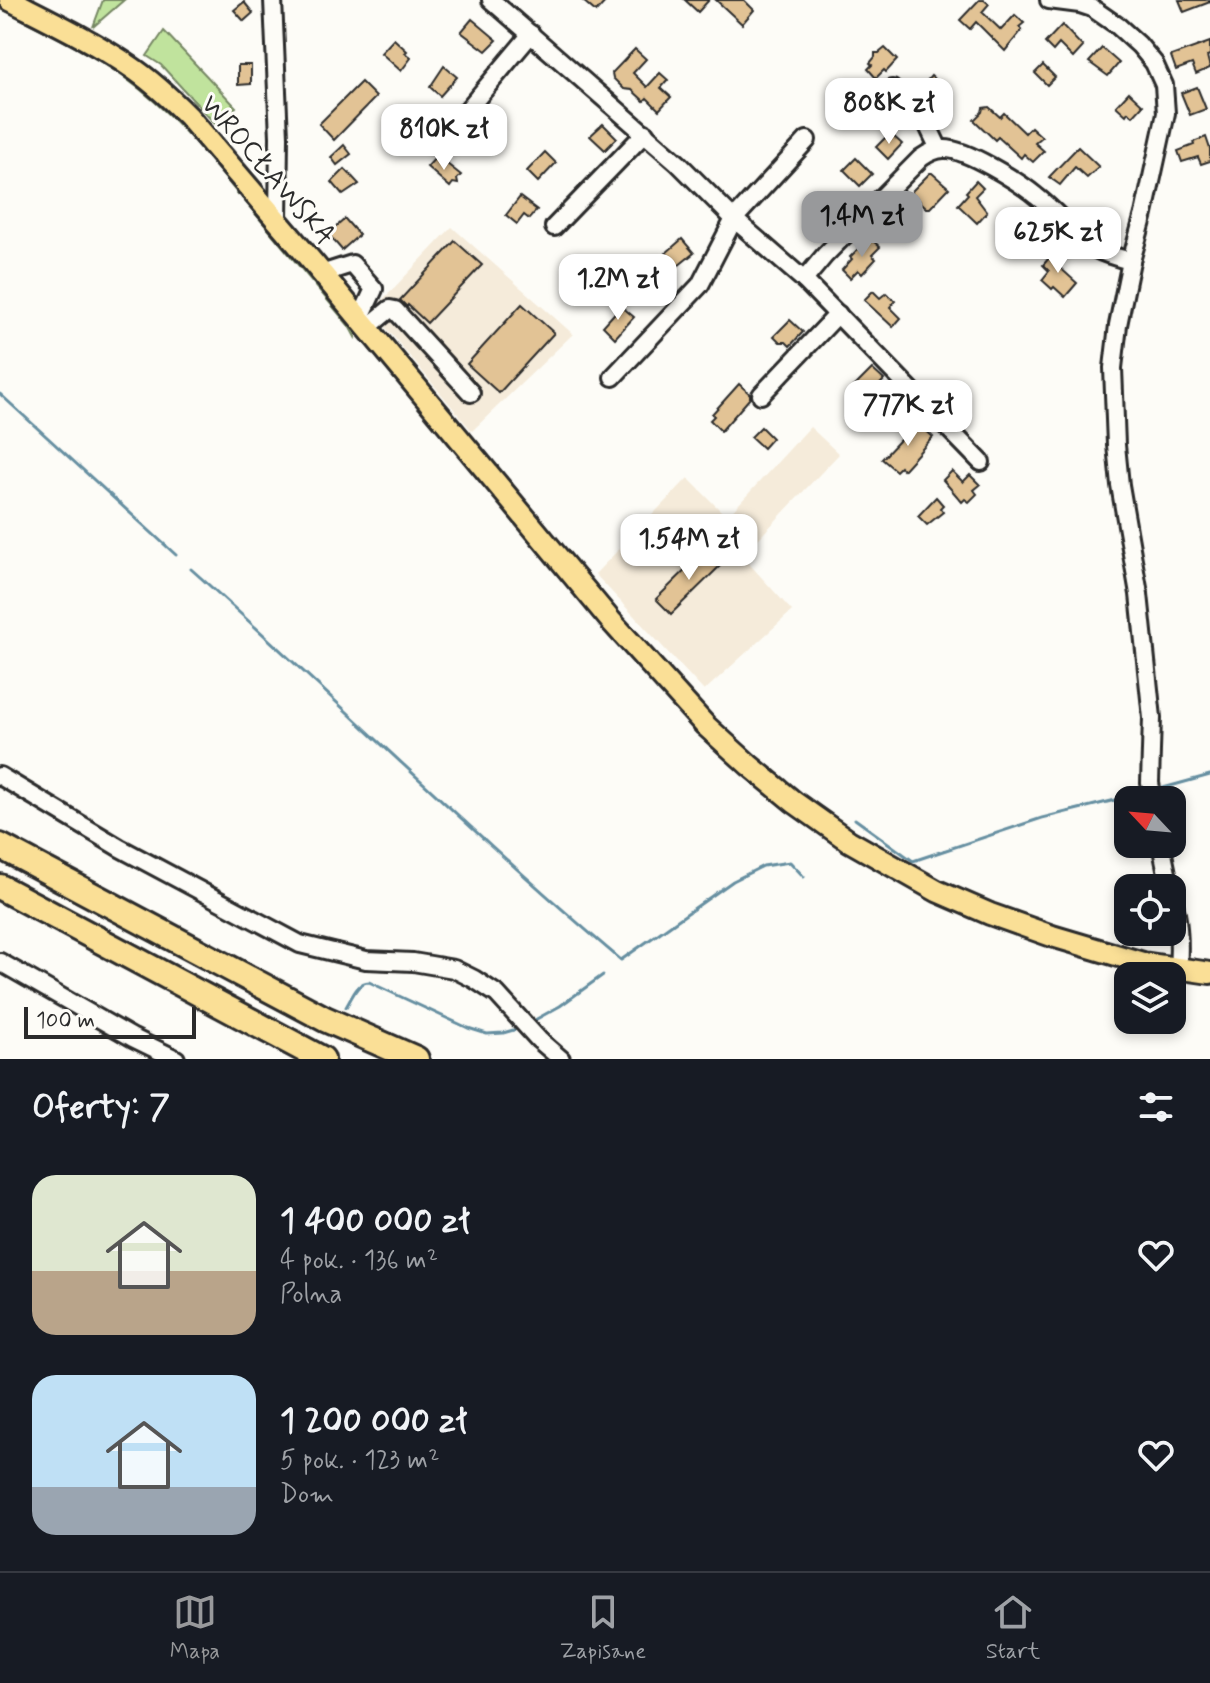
<!DOCTYPE html>
<html lang="pl">
<head>
<meta charset="utf-8">
<style>
  :root { --surface:#171b24; --page:#20242c; --text:#f1f3f6; --muted:#9ea1a6; --line:#363941; --accent:#98999b }
  body { margin:0; font-family:Mynerve,sans-serif; background:var(--page); color:var(--text); height:100vh; display:flex; flex-direction:column; font-size:30px; white-space:nowrap }
  * { box-sizing:border-box; margin:0 }
  p { font-size:26px; color:var(--muted) }
  .icon { flex:none; width:44px; height:44px; fill:none; stroke:currentColor; stroke-width:2; stroke-linecap:round; stroke-linejoin:round }
  .map { position:relative; height:1059px; overflow:hidden }
  .panel { display:flex; flex-direction:column; background:var(--surface); flex:1 }
  .panel>* { flex:none }
  .needle { width:52px; rotate:296deg }
  .tools { position:absolute; left:1114px; top:786px; display:grid; gap:16px }
  .tools a { display:grid; place-items:center; width:72px; height:72px; border-radius:16px; background:var(--surface); box-shadow:0 4px 12px #0003; font-size:40px }
  .scale { position:absolute; left:24px; bottom:20px; width:172px; box-sizing:border-box; padding-left:8px; border:4px solid #2b2b2b; border-top:0; font-size:22px; line-height:28px; white-space:nowrap; color:#2b2b2b; -webkit-text-stroke:6px #fdfcf7; paint-order:stroke }
  .price { position:absolute; translate:-50% -68px; padding:0 18px; border-radius:16px; background:#fff; color:#222; font-size:26px; line-height:52px; filter:drop-shadow(0 2px 4px #0008) }
  .price::after { content:''; position:absolute; left:50%; top:48px; width:24px; height:18px; margin-left:-12px; background:inherit; clip-path:polygon(0 0,100% 0,50% 100%) }
  .price.selected { background:var(--accent); color:#111 }
  ul { padding:0; list-style:none }
  li { display:flex; align-items:center; gap:24px; height:200px; padding:0 32px }
  li span { display:grid; place-items:center; flex:none; width:224px; height:160px; border-radius:24px; color:#555 }
  li>.icon { margin-inline-start:auto }
  span .icon { width:96px; height:96px; fill:#fffc; stroke-width:1 }
  li b { font-size:34px }
  h2 { display:flex; justify-content:space-between; align-items:center; height:96px; padding:0 32px; font-size:34px }
  .tab-bar { display:flex; justify-content:space-around; align-items:center; height:112px; border-top:2px solid var(--line); background:var(--surface); font-size:22px; color:var(--muted) }
  .tab-bar a { display:grid; justify-items:center; gap:4px }
  .tab-bar .selected { color:var(--accent) }
  .map>svg:first-child { display:block }
  .built { fill:#f5ebda }
  .green { fill:#c0e39d; stroke:#768764; stroke-width:2 }
  .lines { fill:none; stroke-linecap:round; stroke-linejoin:round }
  .stream { stroke:#668fa1; stroke-width:3 }
  .building { fill:#e2c395; stroke:#2b2b2b; stroke-width:2 }
  .minor-casing { stroke:#2b2b2b; stroke-width:22 }
  .major-casing { stroke:#2b2b2b; stroke-width:26 }
  .highway-casing { stroke:#2b2b2b; stroke-width:30 }
  .minor { stroke:#fdfcf7; stroke-width:16 }
  .major { stroke:#fadf96; stroke-width:20 }
  .highway { stroke:#fadf96; stroke-width:24 }
  .labels { text-anchor:middle; stroke-width:6; stroke-linejoin:round; paint-order:stroke }
  .street-label { font-size:28px; fill:#2b2b2b; stroke:#fdfcf7 }
</style>
</head>
<body>
<div class="map">
<svg width="1210" height="1059" viewBox="0 0 1210 1059">
  <rect width="100%" height="100%" fill="#fdfcf7"/>
  <filter id="ink" filterUnits="userSpaceOnUse"><feTurbulence type="fractalNoise" baseFrequency=".0125" numOctaves="2"/><feDisplacementMap in="SourceGraphic" scale="16" xChannelSelector="R" yChannelSelector="G"/><feConvolveMatrix kernelMatrix="1 2 1 2 8 2 1 2 1" color-interpolation-filters="sRGB"/></filter>
  <g filter="url(#ink)">
    <g class="built">
      <path d="M452,227L573,334L472,431L372,311Z"/>
      <path d="M810,427L839,454L742,556L792,611L704,691L595,574L688,478L727,517Z"/>
    </g>
    <g class="green">
      <path d="M103,0H124L93,27Z"/>
      <path d="M0,3C63,35 119,63 172,112C197,134 220,165 242,191L238,194C204,152 170,110 125,78C86,50 42,30 0,8Z"/>
      <path d="M164,31L236,107L217,126L161,65L147,56Z"/>
      <path d="M247,196L356,329L355,337L349,326L243,199Z"/>
    </g>
    <g class="lines">
      <g class="stream">
        <path d="M0,394L176,555"/>
        <path d="M191,569C336,698 473,835 621,960L733,881L763,866L790,862L804,877"/>
        <path d="M1156,790L1210,775"/>
        <path d="M855,819L913,861L1042,818L1140,794"/>
        <path d="M346,1007C352,998 357,982 369,982L468,1028L487,1034L503,1033L517,1029"/>
        <path d="M533,1021L560,1006L603,975"/>
      </g>
    </g>
    <g class="building">
      <path d="M582,0H607L596,12Z"/>
      <path d="M685,0H709L698,12Z"/>
      <path d="M716,0H744L754,10L742,24Z"/>
      <path d="M979,0H984L989,4L982,12L1001,30L1015,15L1024,23L1019,27L1022,30L1005,51L976,22L970,29L960,20Z"/>
      <path d="M1179,0H1210V2L1184,12Z"/>
      <path d="M244,2L253,13L244,21L234,10Z"/>
      <path d="M472,19L497,40L486,51L461,32Z"/>
      <path d="M1062,25L1083,47L1073,58L1059,44L1053,51L1045,43Z"/>
      <path d="M394,39L407,51L405,53L411,58L401,71L381,53Z"/>
      <path d="M1210,42V55L1207,56L1210,68L1196,74L1192,64L1176,70L1171,56Z"/>
      <path d="M885,48L897,60L886,72L884,70L876,78L868,69L872,65L870,63L875,57V53H879Z"/>
      <path d="M1102,48L1119,63L1108,76L1089,62Z"/>
      <path d="M635,49L646,59L633,73L647,87L660,73L668,80L661,88L671,97L659,110L647,98L644,101L632,90L624,89L613,78L612,73Z"/>
      <path d="M238,65H251V84L238,85Z"/>
      <path d="M1043,65L1055,77L1047,85L1035,73Z"/>
      <path d="M444,66L457,77L440,96L430,87Z"/>
      <path d="M931,76L949,92L938,105L920,89Z"/>
      <path d="M361,82L376,97L334,140L319,124Z"/>
      <path d="M853,84L870,100L853,117L841,105L851,96L846,91Z"/>
      <path d="M1197,87L1206,109L1190,115L1181,93Z"/>
      <path d="M1129,92L1143,105L1133,116L1128,112L1126,115L1116,106Z"/>
      <path d="M989,107L1000,117L1004,113L1025,133L1031,127L1042,137L1035,143L1044,151L1033,162L1024,154L1021,158L998,137L995,140L974,120L982,112L983,108Z"/>
      <path d="M419,112L420,132L399,133L398,113Z"/>
      <path d="M603,124L617,138L605,150L590,136Z"/>
      <path d="M890,133L902,144L888,159L876,147Z"/>
      <path d="M1206,137L1210,149V161L1201,164L1198,157L1182,162L1178,151L1194,145L1193,142Z"/>
      <path d="M344,145L351,154L337,165L331,157Z"/>
      <path d="M1078,147L1099,167L1087,178L1075,167L1060,185L1049,177Z"/>
      <path d="M545,152L556,163L538,182L527,171Z"/>
      <path d="M437,156L461,175L457,179L458,184L453,183L450,187L427,167Z"/>
      <path d="M856,158L872,174L860,186L844,170Z"/>
      <path d="M345,169L359,184L343,195L332,182Z"/>
      <path d="M930,173H932L949,188L930,208H927L912,194V191Z"/>
      <path d="M976,181L983,188L975,196L987,212L977,223L958,205L968,194L966,192Z"/>
      <path d="M520,197L537,210L529,219L524,215L517,224L506,215Z"/>
      <path d="M1014,214L1033,232L1023,243L1004,225Z"/>
      <path d="M345,219L359,235L342,250L328,234Z"/>
      <path d="M682,239L694,253L678,266L666,253Z"/>
      <path d="M871,239L880,247L872,255L876,259L862,274L858,270L850,278L842,270L852,259L850,257L859,248L861,250Z"/>
      <path d="M455,241L482,265L427,323L408,305L407,307L400,300Z"/>
      <path d="M1056,250L1065,258L1058,266L1077,283L1065,297L1054,287L1052,289L1042,280L1049,271L1043,265Z"/>
      <path d="M873,291L880,298L886,293L895,301L890,307L901,318L893,327L864,300Z"/>
      <path d="M522,304L554,333L499,393L467,364Z"/>
      <path d="M621,306L634,317L615,338L603,326Z"/>
      <path d="M790,320L803,332L790,346L786,342H780L774,336Z"/>
      <path d="M872,369L884,380L862,403L850,391Z"/>
      <path d="M739,384L750,394V398L721,431L710,420L714,416L712,414Z"/>
      <path d="M917,422L933,437L903,470L900,467L896,471L882,459Z"/>
      <path d="M761,427L772,438L763,448L751,437Z"/>
      <path d="M952,471L963,482L970,475L980,485L974,490L977,494L969,502L965,499L962,502L943,480Z"/>
      <path d="M936,497L943,505L940,508L943,512L927,525L918,516Z"/>
      <path d="M707,549L722,564L671,614L656,599Z"/>
    </g>
    <g class="lines">
      <defs>
        <g id="minor">
          <path d="M273,0L279,137L278,221"/>
          <path d="M491,0L678,163L734,219L804,280L981,462"/>
          <path d="M892,89L927,124L939,149"/>
          <path d="M458,121L531,34"/>
          <path d="M554,227L645,133"/>
          <path d="M1131,261L1118,325L1113,368L1116,445L1120,485L1139,594L1152,718L1150,783L1153,800"/>
          <path d="M321,274L352,264L374,289L360,319"/>
          <path d="M804,280L825,255L921,158C928,153 935,149 944,149C965,148 1019,182 1036,196C1057,212 1074,234 1096,249C1107,255 1119,258 1131,261L1144,214L1166,113L1164,85L1154,63L1139,45L1118,26L1092,8L1080,4L1049,0"/>
          <path d="M367,328L390,309L395,310L471,393"/>
          <path d="M613,377L700,285L734,219L807,140"/>
          <path d="M761,395L838,314"/>
          <path d="M0,776L120,848L300,944L366,960L413,962L454,969L474,979L497,994L539,1040L561,1059"/>
          <path d="M1161,844L1170,888"/>
          <path d="M1172,896C1179,920 1180,944 1178,968"/>
          <path d="M0,962L133,1038L176,1059"/>
        </g>
        <path id="major" d="M10,0C51,21 93,41 131,67C152,81 170,98 188,116L315,265L611,621L705,725L749,765L794,802L849,841L937,891L990,914L1052,936L1143,963L1210,973"/>
        <g id="highway">
          <path d="M0,846L325,1019L416,1059"/>
          <path d="M0,887L322,1059"/>
        </g>
      </defs>
      <use href="#minor" class="minor-casing"/>
      <use href="#major" class="major-casing"/>
      <use href="#highway" class="highway-casing"/>
      <use href="#minor" class="minor"/>
      <use href="#major" class="major"/>
      <use href="#highway" class="highway"/>
    </g>
  </g>
  <g class="labels">
    <g class="street-label">
      <text transform="translate(269 169) rotate(49)" y="10">WROCŁAWSKA</text>
    </g>
  </g>
</svg>
<div class="tools">
<a><svg class="needle" viewBox="-14 -14 28 28"><path d="M0-13l5 13h-10z" fill="#e53935"/><path d="M0 13l5-13h-10z" fill="#9ea1a6"/></svg></a>
<a><svg class="icon" aria-label="locate" viewBox="0 0 24 24"><circle cx="12" cy="12" r="6"/><path d="M12 2v4M12 18v4M2 12h4M18 12h4"/></svg></a>
<a><svg class="icon" aria-label="layers" viewBox="0 0 24 24"><path d="M12 4l9 5-9 5-9-5zM3 14l9 5 9-5"/></svg></a>
</div>
<div class="scale">100 m</div>
<b class="price" style="left:889px;top:146px">808K zł</b>
<b class="price" style="left:444px;top:172px">810K zł</b>
<b class="price selected" style="left:862px;top:259px">1.4M zł</b>
<b class="price" style="left:1058px;top:275px">625K zł</b>
<b class="price" style="left:618px;top:322px">1.2M zł</b>
<b class="price" style="left:908px;top:448px">777K zł</b>
<b class="price" style="left:689px;top:582px">1.54M zł</b>
</div>
<section class="panel">
<h2>Oferty: 7<svg class="icon" aria-label="filters" viewBox="0 0 24 24"><path d="M4 7h16M4 17h16"/><circle cx="9" cy="7" r="2"/><circle cx="15" cy="17" r="2"/></svg></h2>
<ul>
<li><span style="background:linear-gradient(#dfe7d0 60%,#b9a48a 0)"><svg class="icon" aria-label="home" viewBox="0 0 24 24"><path d="M3 11l9-7 9 7M6 9v11h12V9"/></svg></span><div><b>1 400 000 zł</b><p>4 pok. · 136 m²</p><p>Polna</p></div><svg class="icon" aria-label="heart" viewBox="0 0 24 24"><path d="M12 20l-8-8c-3-5 5-10 8-4 3-6 11-1 8 4z"/></svg></li>
<li><span style="background:linear-gradient(#bfe0f5 70%,#9aa5b1 0)"><svg class="icon" aria-label="home" viewBox="0 0 24 24"><path d="M3 11l9-7 9 7M6 9v11h12V9"/></svg></span><div><b>1 200 000 zł</b><p>5 pok. · 123 m²</p><p>Dom</p></div><svg class="icon" aria-label="heart" viewBox="0 0 24 24"><path d="M12 20l-8-8c-3-5 5-10 8-4 3-6 11-1 8 4z"/></svg></li>
</ul>
</section>
<nav class="tab-bar">
<a class="selected"><svg class="icon" aria-label="map" viewBox="0 0 24 24"><path d="M3 6l6-2 6 2 6-2v14l-6 2-6-2-6 2zM9 4v14M15 6v14"/></svg>Mapa</a>
<a><svg class="icon" aria-label="saved" viewBox="0 0 24 24"><path d="M7 4h10v16l-5-4-5 4z"/></svg>Zapisane</a>
<a><svg class="icon" aria-label="home" viewBox="0 0 24 24"><path d="M3 11l9-7 9 7M6 9v11h12V9"/></svg>Start</a>
</nav>
</body>
</html>
